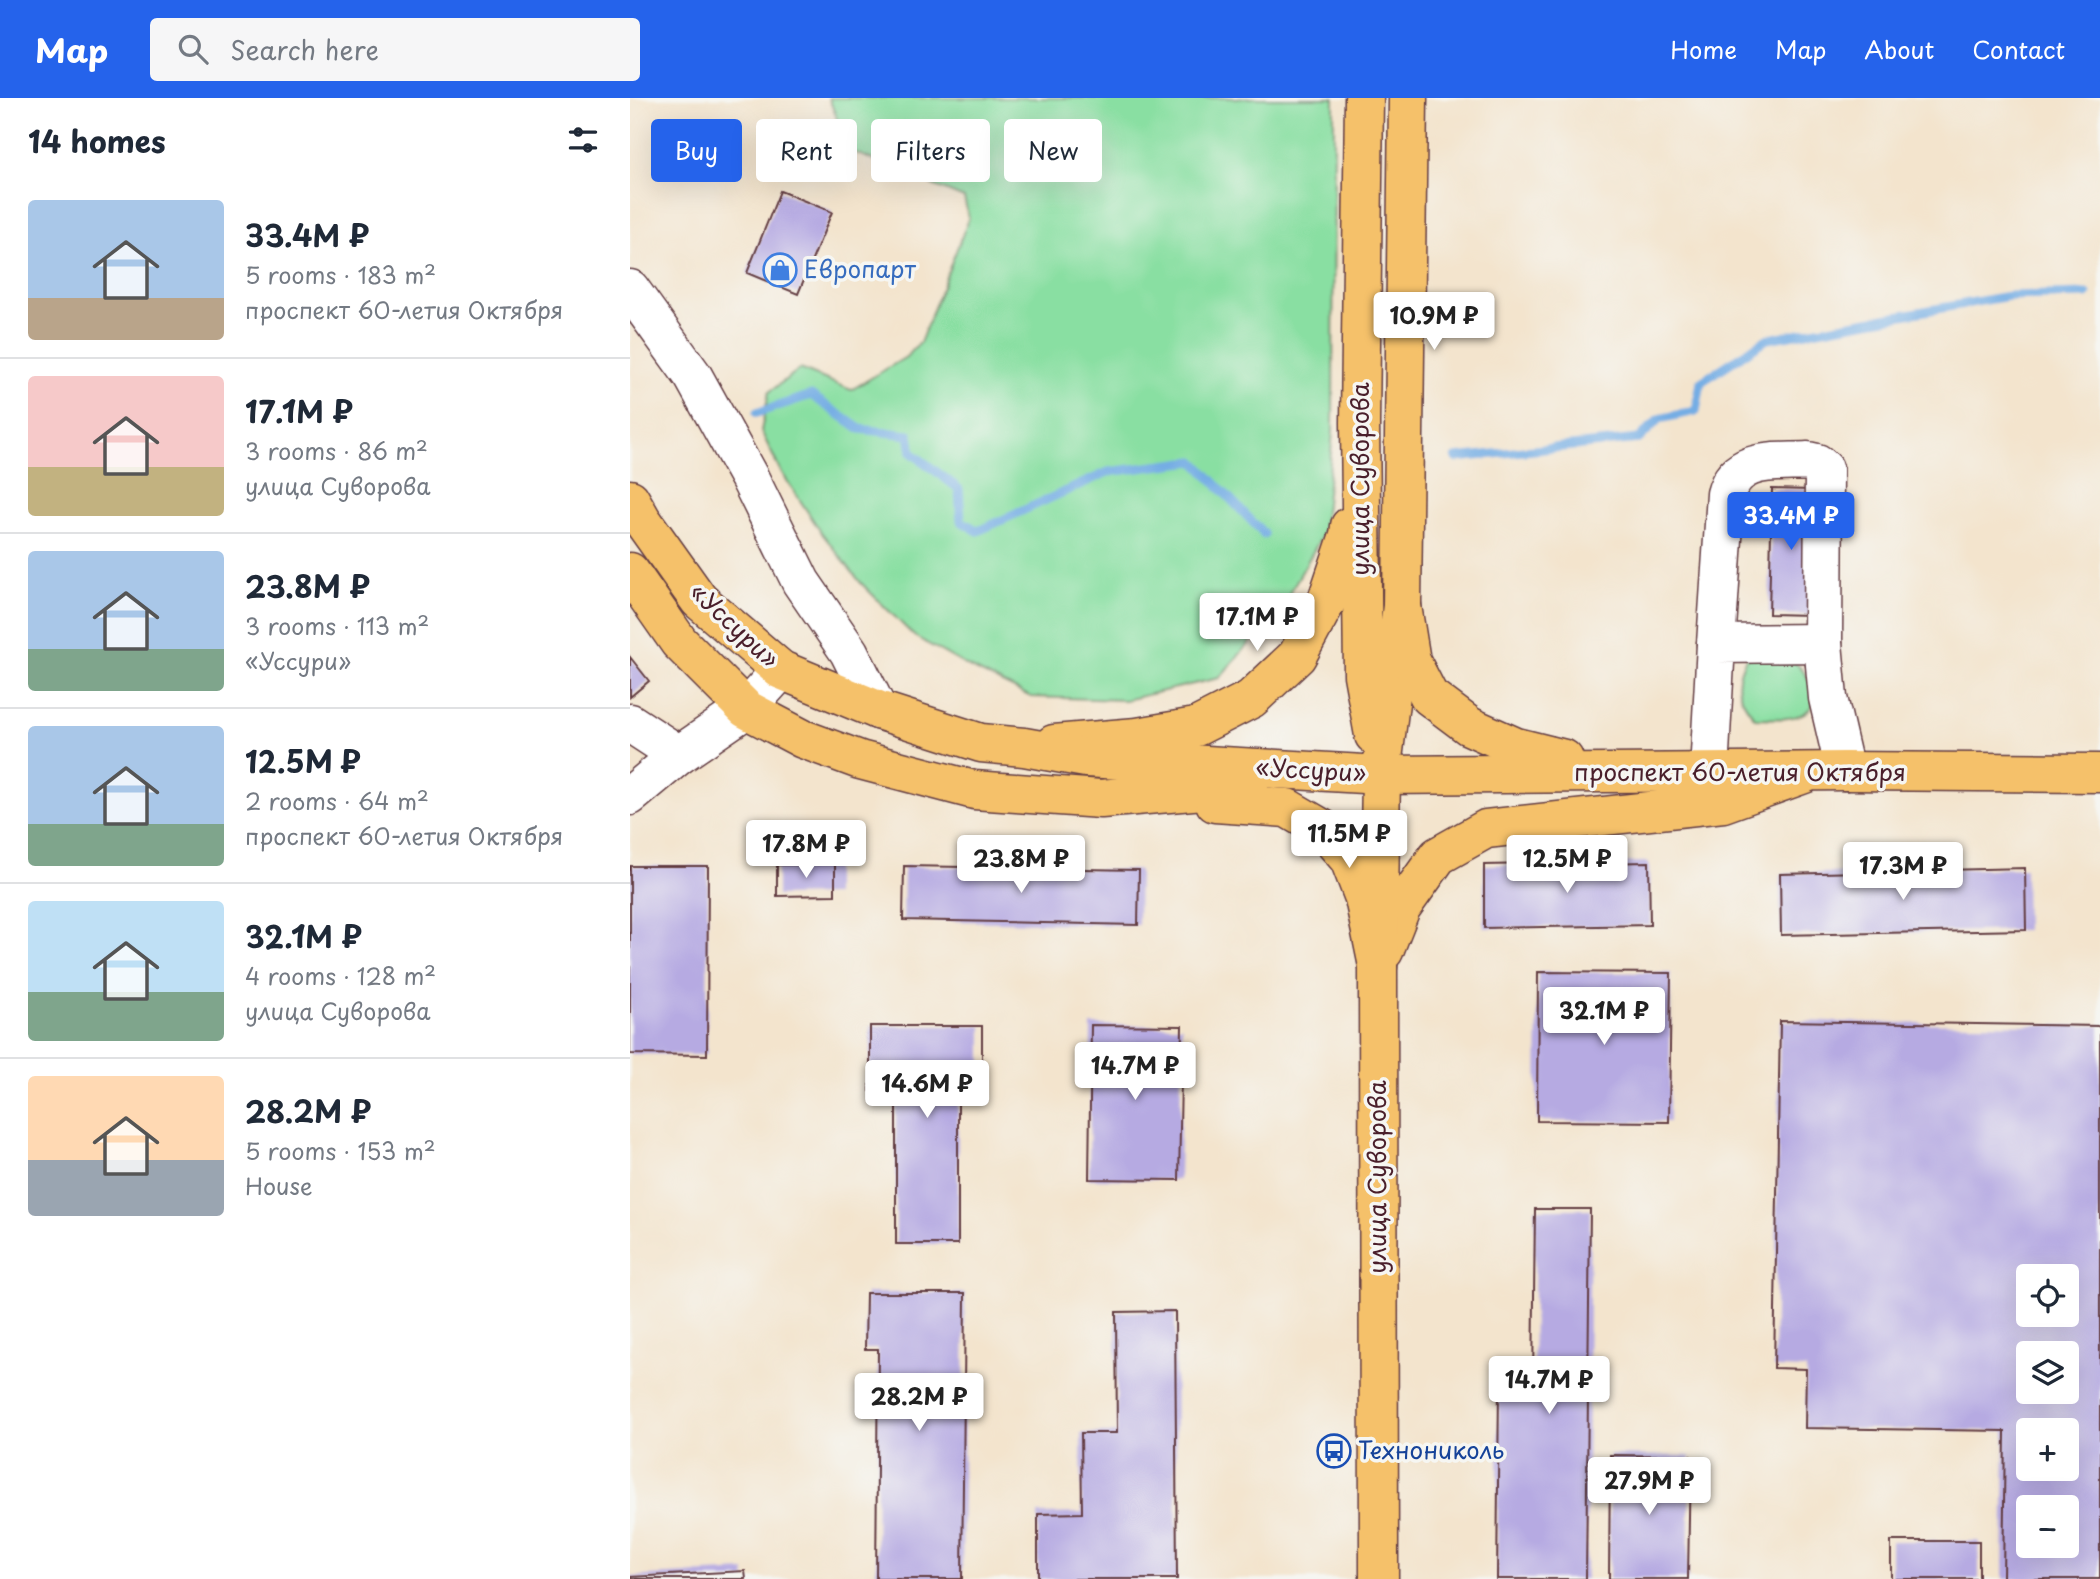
<!DOCTYPE html>
<html lang="en">
<head>
<meta charset="utf-8">
<style>
  :root { --surface:#fff; --page:#f6f6f7; --text:#1f2937; --muted:#747a83; --line:#e0e1e3; --accent:#2563eb }
  body { margin:0; font-family:"Playpen Sans",sans-serif; background:var(--page); color:var(--text); height:100vh; display:flex; flex-direction:column; font-size:26px; white-space:nowrap }
  * { box-sizing:border-box; margin:0 }
  p { font-size:23px; color:var(--muted) }
  .icon { flex:none; width:38px; height:38px; fill:none; stroke:currentColor; stroke-width:2; stroke-linecap:round; stroke-linejoin:round }
  .map { position:relative; flex:1; overflow:hidden }
  .sheet { display:flex; flex-direction:column; background:var(--surface); width:630px }
  .sheet>* { flex:none }
  .top-card { position:absolute; left:21px; top:21px; width:665px; height:63px; display:flex; gap:14px }
  .controls { position:absolute; left:1386px; top:1166px; display:grid; gap:14px }
  .controls a { display:grid; place-items:center; width:63px; height:63px; border-radius:7px; background:var(--surface); box-shadow:0 7px 28px #0002; font-size:35px }
  .price { position:absolute; translate:-50% -60px; padding:0 16px; border-radius:7px; background:#fff; color:#222; font-size:23px; line-height:46px; filter:drop-shadow(0 2px 4px #0008) }
  .price::after { content:''; position:absolute; left:50%; top:42px; width:21px; height:16px; margin-left:-10px; background:inherit; clip-path:polygon(0 0,100% 0,50% 100%) }
  .price.current { background:var(--accent); color:#fff }
  ul { padding:0; list-style:none }
  li { display:flex; align-items:center; gap:21px; height:175px; padding:0 28px }
  li+li { border-top:2px solid var(--line) }
  li span { display:grid; place-items:center; flex:none; width:196px; height:140px; border-radius:7px; color:#555 }
  li>.icon { margin-inline-start:auto }
  span .icon { width:84px; height:84px; fill:#fffc; stroke-width:1 }
  li b { font-size:30px }
  h2 { display:flex; justify-content:space-between; align-items:center; height:84px; padding:0 28px; font-size:30px }
  .pill { padding:0 24px; border-radius:7px; background:var(--surface); box-shadow:0 7px 28px #0002; font-size:24px; line-height:63px }
  .pill.current { background:var(--accent); color:#fff }
  header { display:flex; align-items:center; gap:42px; box-sizing:border-box; height:98px; padding:0 35px; background:var(--accent); color:#fff }
  header strong { font-size:33px }
  nav { display:flex; gap:38px; margin-inline-start:auto; font-size:24px }
  .search { width:490px; height:63px; background:var(--page); display:flex; align-items:center; gap:18px; box-sizing:border-box; padding:0 24px; border-radius:7px; color:var(--muted); font-size:26px }
  main { display:flex; flex:1; min-height:0 }
  .map>svg:first-child { display:block }
  .green { fill:#89dfa2; stroke:#6a7f66; stroke-width:2 }
  .lines { fill:none; stroke-linecap:round; stroke-linejoin:round }
  .stream { stroke:#74ade4; stroke-width:9 }
  .building { fill:#b6aae2; fill-rule:evenodd }
  .minor-casing { stroke:#633d43; stroke-width:41 }
  .major-casing { stroke:#633d43; stroke-width:41 }
  .highway-casing { stroke:#633d43; stroke-width:41 }
  .minor { stroke:#fff; stroke-width:38 }
  .major { stroke:#f5c16b; stroke-width:38 }
  .highway { stroke:#f5c16b; stroke-width:38 }
  .labels { text-anchor:middle; stroke-width:7; stroke-linejoin:round; paint-order:stroke }
  .shop-label { font-size:24px; fill:#366cbe; stroke:#f6f6f2; text-anchor:start }
  .street-label { font-size:24px; fill:#4a1f2b; stroke:#f6f6f2 }
  .transit-label { font-size:24px; fill:#164399; stroke:#f6f6f2; text-anchor:start }
</style>
</head>
<body>
<header>
<strong>Map</strong>
<div class="search"><svg class="icon" aria-label="search" viewBox="0 0 24 24"><circle cx="10" cy="10" r="6"/><path d="M15 15l6 6"/></svg>Search here</div>
<nav><a>Home</a><a>Map</a><a>About</a><a>Contact</a></nav>
</header>
<main>
<section class="sheet">
<h2>14 homes<svg class="icon" aria-label="filters" viewBox="0 0 24 24"><path d="M4 7h16M4 17h16"/><circle cx="9" cy="7" r="2"/><circle cx="15" cy="17" r="2"/></svg></h2>
<ul>
<li><span style="background:linear-gradient(#a9c7e8 70%,#b9a48a 0)"><svg class="icon" aria-label="home" viewBox="0 0 24 24"><path d="M3 11l9-7 9 7M6 9v11h12V9"/></svg></span><div><b>33.4M ₽</b><p>5 rooms · 183 m²</p><p>проспект 60-летия Октября</p></div></li>
<li><span style="background:linear-gradient(#f6c9c9 65%,#c2b280 0)"><svg class="icon" aria-label="home" viewBox="0 0 24 24"><path d="M3 11l9-7 9 7M6 9v11h12V9"/></svg></span><div><b>17.1M ₽</b><p>3 rooms · 86 m²</p><p>улица Суворова</p></div></li>
<li><span style="background:linear-gradient(#a9c7e8 70%,#7fa58c 0)"><svg class="icon" aria-label="home" viewBox="0 0 24 24"><path d="M3 11l9-7 9 7M6 9v11h12V9"/></svg></span><div><b>23.8M ₽</b><p>3 rooms · 113 m²</p><p>«Уссури»</p></div></li>
<li><span style="background:linear-gradient(#a9c7e8 70%,#7fa58c 0)"><svg class="icon" aria-label="home" viewBox="0 0 24 24"><path d="M3 11l9-7 9 7M6 9v11h12V9"/></svg></span><div><b>12.5M ₽</b><p>2 rooms · 64 m²</p><p>проспект 60-летия Октября</p></div></li>
<li><span style="background:linear-gradient(#bfe0f5 65%,#7fa58c 0)"><svg class="icon" aria-label="home" viewBox="0 0 24 24"><path d="M3 11l9-7 9 7M6 9v11h12V9"/></svg></span><div><b>32.1M ₽</b><p>4 rooms · 128 m²</p><p>улица Суворова</p></div></li>
<li><span style="background:linear-gradient(#ffd9b3 60%,#9aa5b1 0)"><svg class="icon" aria-label="home" viewBox="0 0 24 24"><path d="M3 11l9-7 9 7M6 9v11h12V9"/></svg></span><div><b>28.2M ₽</b><p>5 rooms · 153 m²</p><p>House</p></div></li>
</ul>
</section>
<div class="map">
<svg width="1470" height="1481" viewBox="0 0 1470 1481">
  <rect width="100%" height="100%" fill="#f6f6f2"/>
  <filter id="ink" filterUnits="userSpaceOnUse"><feTurbulence type="fractalNoise" baseFrequency=".0143" numOctaves="2"/><feDisplacementMap in="SourceGraphic" scale="14" xChannelSelector="R" yChannelSelector="G"/><feConvolveMatrix kernelMatrix="1 2 1 2 8 2 1 2 1" color-interpolation-filters="sRGB"/></filter>
  <filter id="wash" filterUnits="userSpaceOnUse"><feTurbulence type="fractalNoise" baseFrequency=".00686" numOctaves="4" result="noise"/><feDisplacementMap in="SourceGraphic" scale="28" xChannelSelector="R" yChannelSelector="G"/><feGaussianBlur stdDeviation="1.57" result="paint"/><feColorMatrix in="noise" values="0 0 0 0 0 0 0 0 0 0 0 0 0 0 0 0 0 1.4 0 .05"/><feComposite in="paint" operator="in"/></filter>
  <g filter="url(#wash)">
    <rect width="100%" height="100%" fill="#f3e4cd"/>
    <g class="green">
      <path d="M199,0H704L703,334L693,436L653,507L589,580L495,602L401,599L339,569L284,538L231,485L191,434L150,372L131,333L139,294L170,271L221,292L276,259L290,245L339,120L334,100L219,52Z"/>
      <path d="M1117,558C1128,558 1146,554 1156,559C1173,566 1199,602 1174,615C1161,623 1141,620 1125,620C1106,597 1103,585 1117,558Z"/>
    </g>
    <g class="lines">
      <g class="stream">
        <path d="M127,315L181,297L230,331L279,337L282,355L329,391L331,423L348,433L478,374L564,363L634,436"/>
        <path d="M826,360L1009,341L1029,321L1066,313L1071,284L1137,241L1379,198L1457,196"/>
      </g>
    </g>
    <g id="blocks">
      <g class="building">
        <path d="M150,93L202,114L168,196L117,175Z"/>
        <path d="M1142,391L1183,392L1180,517L1139,516Z"/>
        <path d="M0,559L19,583L0,599Z"/>
        <path d="M1019,764L1020,827L854,830V767Z"/>
        <path d="M205,766V797L147,798V767Z"/>
        <path d="M0,768H78L77,957L0,956Z"/>
        <path d="M274,768L509,772L508,827L273,822Z"/>
        <path d="M1395,770L1396,832L1151,837L1150,776Z"/>
        <path d="M908,874L1041,875L1039,1024L907,1023Z"/>
        <path d="M1150,923L1470,928V1481H1373L1375,1333L1175,1330L1176,1271L1144,1270ZM1398,1178H1437V1216H1398ZM1398,1255H1437V1293H1398ZM1398,1332H1437V1370H1398ZM1398,1409H1437V1447H1398Z"/>
        <path d="M461,927L552,928L549,1082L459,1081Z"/>
        <path d="M240,928H352V995H328V1146H266V993H240Z"/>
        <path d="M905,1111H960L956,1481H867L869,1288H903Z"/>
        <path d="M236,1195H335L332,1481H246L248,1251H235Z"/>
        <path d="M545,1213L547,1481H408V1416L452,1415L451,1335H487L486,1214Z"/>
        <path d="M980,1357L1060,1358L1058,1481H979Z"/>
        <rect x="1261" y="1443" width="88" height="38"/>
        <path d="M115,1473L116,1481H0V1479Z"/>
      </g>
    </g>
  </g>
  <g filter="url(#ink)">
    <use href="#blocks" fill-opacity="0" stroke="#633d43" stroke-width="2"/>
    <g class="lines">
      <defs>
        <g id="minor">
          <path d="M0,191L63,278L120,381L171,484L219,554L248,612"/>
          <path d="M1086,546L1096,396C1106,358 1146,365 1178,363L1187,365L1194,371L1193,545"/>
          <path d="M0,625L49,657L116,611L151,572"/>
          <path d="M1079,674L1086,546L1193,545L1198,600L1215,673"/>
          <path d="M0,698L49,657"/>
        </g>
        <g id="major">
          <path d="M734,0L730,325L733,577L744,637"/>
          <path d="M424,646L507,639L566,629L621,601L667,558L697,502L719,437L720,428"/>
          <path d="M754,853L771,810L808,758L856,731L1093,705L1174,676"/>
          <path d="M749,1481L748,868L751,677L772,508L778,0"/>
        </g>
        <g id="highway">
          <path d="M0,401L12,422L69,502L151,572L248,612L351,645L394,649L456,660L751,677L1215,673L1470,675"/>
          <path d="M0,474L49,544L116,611L173,641L230,662L344,692L471,701L619,688"/>
          <path d="M772,508L781,563L799,598L839,628L886,649L934,661"/>
          <path d="M585,705L657,710L693,731L719,761L734,800L748,868"/>
        </g>
      </defs>
      <use href="#minor" class="minor-casing"/>
      <use href="#major" class="major-casing"/>
      <use href="#highway" class="highway-casing"/>
      <use href="#minor" class="minor"/>
      <use href="#major" class="major"/>
      <use href="#highway" class="highway"/>
    </g>
  </g>
  <defs>
    <symbol id="shop-ring" viewBox="-11 -11 22 22"><circle r="9.5" fill="#f6f6f2" stroke="#3f7fe0" stroke-width="1.5"/><path d="M-5-2.5h2.3a2.7 3.5 0 0 1 5.4 0H5L5.5 6h-11ZM-1.5-2.5h3a1.5 2.3 0 0 0-3 0Z" fill="#3f7fe0"/></symbol>
    <symbol id="bus-ring" viewBox="-11 -11 22 22"><circle r="9.5" fill="#f6f6f2" stroke="#1a4fb4" stroke-width="1.5"/><path d="M-5-6H5V4H4V6H2V4H-2V6H-4V4H-5ZM-3.5-4V0h7V-4ZM-3.5 1.2v1.5H-2V1.2ZM2 1.2v1.5H3.5V1.2Z" fill="#1a4fb4"/></symbol>
  </defs>
  <g fill-rule="evenodd">
    <use href="#shop-ring" x="131" y="153" width="38" height="38"/>
    <use href="#bus-ring" x="685" y="1334" width="38" height="38"/>
  </g>
  <g class="labels">
    <g class="shop-label">
      <text x="174" y="180">Европарт</text>
    </g>
    <g class="street-label">
      <text transform="translate(731 381) rotate(-90)" y="8">улица Суворова</text>
      <text transform="translate(104 528) rotate(43)" y="8">«Уссури»</text>
      <text transform="translate(681 673) rotate(3)" y="8">«Уссури»</text>
      <text x="1110" y="683">проспект 60-летия Октября</text>
      <text transform="translate(748 1079) rotate(-90)" y="8">улица Суворова</text>
    </g>
    <g class="transit-label">
      <text x="728" y="1361">Технониколь</text>
    </g>
  </g>
</svg>
<div class="controls">
<a><svg class="icon" aria-label="locate" viewBox="0 0 24 24"><circle cx="12" cy="12" r="6"/><path d="M12 2v4M12 18v4M2 12h4M18 12h4"/></svg></a>
<a><svg class="icon" aria-label="layers" viewBox="0 0 24 24"><path d="M12 4l9 5-9 5-9-5zM3 14l9 5 9-5"/></svg></a>
<a>+</a>
<a>−</a>
</div>
<b class="price" style="left:804px;top:254px">10.9M ₽</b>
<b class="price current" style="left:1161px;top:454px">33.4M ₽</b>
<b class="price" style="left:627px;top:555px">17.1M ₽</b>
<b class="price" style="left:719px;top:772px">11.5M ₽</b>
<b class="price" style="left:176px;top:782px">17.8M ₽</b>
<b class="price" style="left:391px;top:797px">23.8M ₽</b>
<b class="price" style="left:937px;top:797px">12.5M ₽</b>
<b class="price" style="left:1273px;top:804px">17.3M ₽</b>
<b class="price" style="left:974px;top:949px">32.1M ₽</b>
<b class="price" style="left:505px;top:1004px">14.7M ₽</b>
<b class="price" style="left:297px;top:1022px">14.6M ₽</b>
<b class="price" style="left:919px;top:1318px">14.7M ₽</b>
<b class="price" style="left:289px;top:1335px">28.2M ₽</b>
<b class="price" style="left:1019px;top:1419px">27.9M ₽</b>
<div class="top-card">
<a class="pill current">Buy</a>
<a class="pill">Rent</a>
<a class="pill">Filters</a>
<a class="pill">New</a>
</div>
</div>
</main>
</body>
</html>
